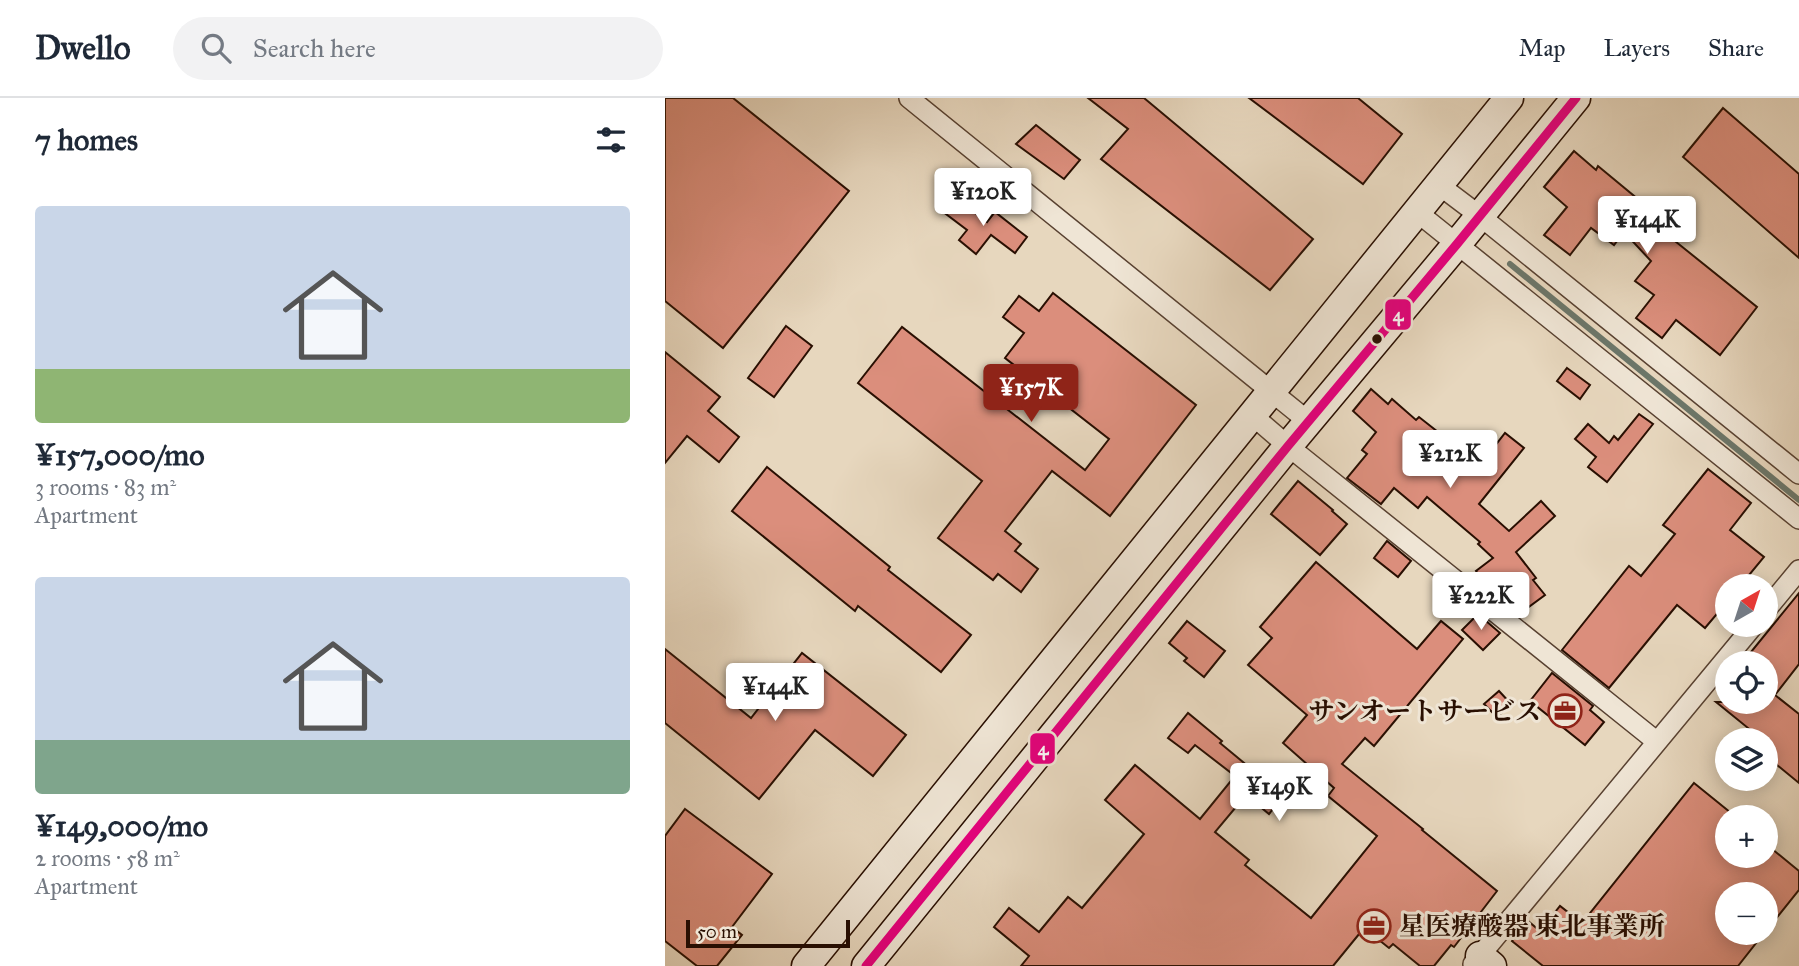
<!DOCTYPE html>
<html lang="en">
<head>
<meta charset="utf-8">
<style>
  :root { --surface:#fff; --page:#f2f2f3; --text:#1f2937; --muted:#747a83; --line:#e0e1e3; --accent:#8f2418 }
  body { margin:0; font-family:"IM FELL Great Primer","Noto Serif JP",serif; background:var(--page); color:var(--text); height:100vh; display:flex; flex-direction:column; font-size:26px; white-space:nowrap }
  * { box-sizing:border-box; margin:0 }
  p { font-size:23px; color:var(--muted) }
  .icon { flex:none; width:38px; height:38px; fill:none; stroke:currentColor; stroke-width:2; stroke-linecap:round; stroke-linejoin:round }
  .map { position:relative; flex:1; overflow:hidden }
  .sheet { display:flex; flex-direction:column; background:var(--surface); width:665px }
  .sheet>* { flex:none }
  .needle { width:46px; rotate:39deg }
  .controls { position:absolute; left:1050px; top:476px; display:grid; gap:14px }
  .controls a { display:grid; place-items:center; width:63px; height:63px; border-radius:50%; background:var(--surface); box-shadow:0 4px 18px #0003; font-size:35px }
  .scale { position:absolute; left:21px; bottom:18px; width:164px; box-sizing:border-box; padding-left:7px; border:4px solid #290f02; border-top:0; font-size:19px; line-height:24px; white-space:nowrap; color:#290f02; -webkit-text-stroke:5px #efe5d5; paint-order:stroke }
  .price { position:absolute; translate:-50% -60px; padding:0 16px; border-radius:7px; background:#fff; color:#222; font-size:23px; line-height:46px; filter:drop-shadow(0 2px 4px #0008) }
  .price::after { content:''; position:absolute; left:50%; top:42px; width:21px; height:16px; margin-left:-10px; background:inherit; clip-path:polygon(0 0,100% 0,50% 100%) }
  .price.on { background:var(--accent); color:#fff }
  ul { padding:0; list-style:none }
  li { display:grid; align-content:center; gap:14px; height:371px; padding:0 35px }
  li span { display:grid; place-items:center; height:217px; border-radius:7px; color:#555 }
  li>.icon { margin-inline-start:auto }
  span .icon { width:126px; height:126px; fill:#fffc; stroke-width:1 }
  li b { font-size:30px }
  h2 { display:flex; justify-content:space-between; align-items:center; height:84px; padding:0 35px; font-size:30px }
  header { display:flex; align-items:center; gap:42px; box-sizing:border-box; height:98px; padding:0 35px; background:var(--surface); border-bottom:2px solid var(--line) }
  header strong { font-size:33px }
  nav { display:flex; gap:38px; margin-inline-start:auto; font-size:24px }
  .search { width:490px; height:63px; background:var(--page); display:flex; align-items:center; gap:18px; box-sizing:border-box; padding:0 24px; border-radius:38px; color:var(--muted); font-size:26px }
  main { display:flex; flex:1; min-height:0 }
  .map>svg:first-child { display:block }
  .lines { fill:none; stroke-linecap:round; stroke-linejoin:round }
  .stream { stroke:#6b7669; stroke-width:6 }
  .building { fill:#db8e7c; stroke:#290f02; stroke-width:2 }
  .street-casing { stroke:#584131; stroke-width:22 }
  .secondary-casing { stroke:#290f02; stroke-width:31 }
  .street { stroke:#efe5d5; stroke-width:19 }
  .secondary { stroke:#efe5d5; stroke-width:28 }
  .bus-1-casing { stroke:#efe5d5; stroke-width:14 }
  .bus-1 { stroke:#e5007d; stroke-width:9 }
  .bus-dot { fill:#290f02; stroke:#efe5d5; stroke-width:2.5 }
  .labels { text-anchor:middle; stroke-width:6; stroke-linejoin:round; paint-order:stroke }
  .poi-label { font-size:26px; font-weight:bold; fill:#290f02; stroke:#efe5d5; text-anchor:end }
  .line-badge { stroke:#efe5d5; stroke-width:2.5 }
  .badge-label { font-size:19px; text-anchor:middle; font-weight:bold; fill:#fff }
</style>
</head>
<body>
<header>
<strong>Dwello</strong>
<div class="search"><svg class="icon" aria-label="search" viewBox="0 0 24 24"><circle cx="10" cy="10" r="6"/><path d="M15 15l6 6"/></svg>Search here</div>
<nav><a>Map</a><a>Layers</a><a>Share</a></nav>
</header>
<main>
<section class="sheet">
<h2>7 homes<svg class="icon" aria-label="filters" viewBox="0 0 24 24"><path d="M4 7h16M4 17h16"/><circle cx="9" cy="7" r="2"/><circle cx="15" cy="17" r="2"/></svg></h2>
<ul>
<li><span style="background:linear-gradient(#c9d6e8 75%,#8fb573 0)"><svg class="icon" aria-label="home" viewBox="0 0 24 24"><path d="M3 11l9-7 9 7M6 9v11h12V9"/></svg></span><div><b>¥157,000/mo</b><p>3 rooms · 83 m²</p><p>Apartment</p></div></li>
<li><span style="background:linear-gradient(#c9d6e8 75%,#7fa58c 0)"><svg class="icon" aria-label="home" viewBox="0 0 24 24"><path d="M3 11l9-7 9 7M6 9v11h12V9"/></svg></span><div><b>¥149,000/mo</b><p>2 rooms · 58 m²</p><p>Apartment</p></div></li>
</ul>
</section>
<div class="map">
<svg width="1134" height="868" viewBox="0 0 1134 868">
  <rect width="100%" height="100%" fill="#e7d7be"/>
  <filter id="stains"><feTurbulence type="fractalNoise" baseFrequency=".00286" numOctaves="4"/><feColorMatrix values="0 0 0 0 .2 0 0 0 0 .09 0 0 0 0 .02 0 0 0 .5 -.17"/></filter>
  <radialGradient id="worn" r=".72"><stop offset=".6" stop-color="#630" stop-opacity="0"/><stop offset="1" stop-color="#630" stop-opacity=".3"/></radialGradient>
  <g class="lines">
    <path class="stream" d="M845,166L1134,402"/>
  </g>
  <g class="building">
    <path d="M0,0H68L184,93L58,250L0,203Z"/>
    <path d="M423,0H479L648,141L605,192L436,61L463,31Z"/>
    <path d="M584,0H693L737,36L698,86Z"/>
    <path d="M1058,10L1134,76V160L1018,59Z"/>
    <path d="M371,27L415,62L399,81L351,46Z"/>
    <path d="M909,53L931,72L933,68L980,107L971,118L995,131L1092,209L1055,257L1011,222L997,240L971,220L989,197L970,183L986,163L959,134L949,147L926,130L905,157L879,137L902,109L879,89Z"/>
    <path d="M288,98L322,124L330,114L362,139L350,155L326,137L311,156L294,142L302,132L277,113Z"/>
    <path d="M388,195L531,307L445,418L387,373L340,433L356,446L350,453L373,471L356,494L333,476L328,482L273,440L317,383L193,285L237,229L420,372L444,341L340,260L359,235L338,219L354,198L374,213Z"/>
    <path d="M121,228L147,248L109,299L83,280Z"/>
    <path d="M0,254L55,299L43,313L74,339L54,364L22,338L0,365Z"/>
    <path d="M902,270L925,287L915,301L892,283Z"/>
    <path d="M706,291L723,306L727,301L751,322L754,319L815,367L840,335L859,350L814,406L844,433L876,403L890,418L851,454L871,480L868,482L880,497L853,517L830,498L811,473L828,460L813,446L815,444L762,399L753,410L729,390L716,406L682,380L702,356L697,352L711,334L688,313Z"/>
    <path d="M974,316L988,326L942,384L923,369L931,359L910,341L923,326L944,345L949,338L953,342Z"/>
    <path d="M102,369L225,469L223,472L306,537L276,574L193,508L190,513L67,413Z"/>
    <path d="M1043,371L1086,405L1065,432L1099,459L1075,488H1062V504L1040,530L1012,507L944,590L897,552L964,468L976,478L1010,436L998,427Z"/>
    <path d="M633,383L668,412L667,413L682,426L655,457L606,416Z"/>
    <path d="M722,443L746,463L733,479L709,460Z"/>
    <path d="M651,464L752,551L776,523L798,541L709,648L700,640L677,666L758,731L757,732L832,793L789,849L786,847L769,868H755L728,846L724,850L699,830L668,868H356L364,858L329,829L344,810L374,834L403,799L417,810L479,736L440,702L470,667L535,721L570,678L530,647L523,655L503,640L523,615L557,643L555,645L619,698L604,716L581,697L550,734L584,762L580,767L646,820L712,738L663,698L669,690L618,645L642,617L583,567L607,540L595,529Z"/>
    <path d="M1134,495V566L1110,597L1134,616V685L1101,658V642H1081L1088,634L1051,604H1101V565H1077Z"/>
    <path d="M813,516L835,535L818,552L797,532Z"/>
    <path d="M522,523L560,553L539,579L519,563L522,560L504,545Z"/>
    <path d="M0,551L86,620L137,555L241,637L208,678L150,632L94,701L0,625Z"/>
    <path d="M887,575L928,608L925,612L939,624L920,647L865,603Z"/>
    <path d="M834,593L846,606L832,619L819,606Z"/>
    <path d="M1029,685L1071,719H1062V758H1101V746L1134,773V792L1101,833V796H1062V835H1099L1073,868H878L847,843L863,823L875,833L895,808L917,825Z"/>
    <path d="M20,711L107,776L67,829L77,837L52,868H32L0,843V738Z"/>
  </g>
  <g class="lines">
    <defs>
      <g id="street">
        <path d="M244,0L644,324"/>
        <path d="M774,87L815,118L1134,376"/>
        <path d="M752,114L1134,421"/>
        <path d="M587,317L623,348L991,643"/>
        <path d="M1101,512L1134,472"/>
        <path d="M808,866L1089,527"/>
      </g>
      <g id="secondary">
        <path d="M815,858L827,868"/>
        <path d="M141,868L844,0"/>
        <path d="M201,868L623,348L792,146L911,0"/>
      </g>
    </defs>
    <use href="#street" class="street-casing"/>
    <use href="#secondary" class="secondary-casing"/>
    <use href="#street" class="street"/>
    <use href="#secondary" class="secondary"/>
    <defs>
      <path id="bus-1" d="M201,868L623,348L792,146L911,0"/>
    </defs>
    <use href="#bus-1" class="bus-1-casing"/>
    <use href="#bus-1" class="bus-1"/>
  </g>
  <defs>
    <symbol id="office-ring" viewBox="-11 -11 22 22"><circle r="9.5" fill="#efe5d5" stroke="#8f2418" stroke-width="1.5"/><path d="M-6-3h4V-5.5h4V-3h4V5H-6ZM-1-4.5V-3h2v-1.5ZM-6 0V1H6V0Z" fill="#8f2418"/></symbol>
  </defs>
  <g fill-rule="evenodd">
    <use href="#office-ring" x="881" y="594" width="38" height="38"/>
    <use href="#office-ring" x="690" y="809" width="38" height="38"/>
  </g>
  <circle class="bus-dot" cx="712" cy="241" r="6"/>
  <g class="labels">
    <g class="poi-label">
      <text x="876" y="622">サンオートサービス</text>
      <text x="734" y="837" text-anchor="start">星医療酸器 東北事業所</text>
    </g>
  </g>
  <g class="line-badge">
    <rect x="719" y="200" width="28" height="33" rx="7" fill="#e5007d"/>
    <rect x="364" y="634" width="27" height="33" rx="7" fill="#e5007d"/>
  </g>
  <g class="badge-label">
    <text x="733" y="223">4</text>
    <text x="378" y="657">4</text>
  </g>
  <rect width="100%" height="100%" filter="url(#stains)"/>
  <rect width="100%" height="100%" fill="url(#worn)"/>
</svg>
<div class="controls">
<a><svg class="needle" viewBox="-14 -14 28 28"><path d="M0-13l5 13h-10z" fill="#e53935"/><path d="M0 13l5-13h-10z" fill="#747a83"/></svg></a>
<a><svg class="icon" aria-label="locate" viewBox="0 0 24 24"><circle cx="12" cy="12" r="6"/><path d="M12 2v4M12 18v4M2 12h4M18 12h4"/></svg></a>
<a><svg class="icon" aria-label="layers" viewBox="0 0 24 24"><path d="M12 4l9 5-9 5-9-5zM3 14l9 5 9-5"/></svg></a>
<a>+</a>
<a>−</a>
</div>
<div class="scale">50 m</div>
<b class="price" style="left:318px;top:130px">¥120K</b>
<b class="price" style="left:982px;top:158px">¥144K</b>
<b class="price on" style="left:366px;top:326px">¥157K</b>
<b class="price" style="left:785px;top:392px">¥212K</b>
<b class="price" style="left:816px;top:534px">¥222K</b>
<b class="price" style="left:110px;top:625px">¥144K</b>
<b class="price" style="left:614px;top:725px">¥149K</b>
</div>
</main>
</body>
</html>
